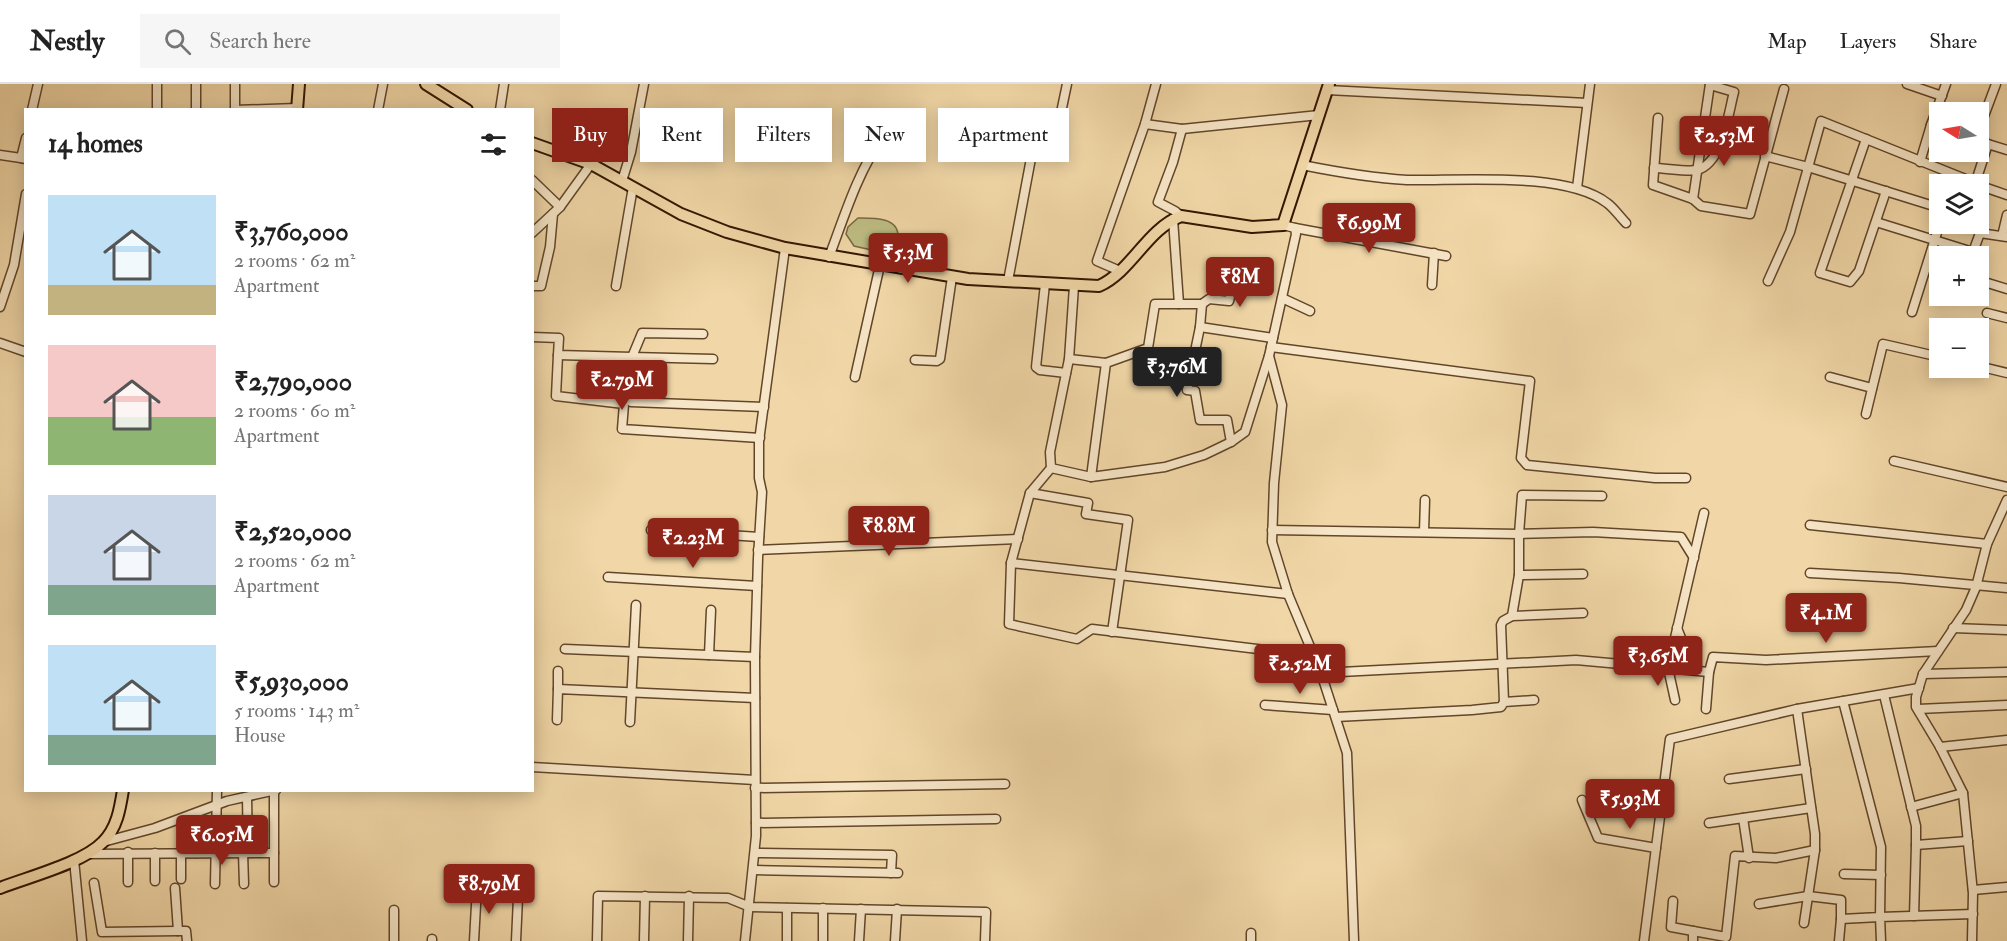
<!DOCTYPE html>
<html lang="en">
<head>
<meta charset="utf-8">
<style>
  :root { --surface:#fff; --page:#f6f6f6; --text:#222; --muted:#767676; --line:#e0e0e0; --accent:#8f2418 }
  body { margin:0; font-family:"IM FELL Double Pica",serif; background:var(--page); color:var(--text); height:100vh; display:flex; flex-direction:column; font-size:22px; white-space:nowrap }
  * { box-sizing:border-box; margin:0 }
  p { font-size:20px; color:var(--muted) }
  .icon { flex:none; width:33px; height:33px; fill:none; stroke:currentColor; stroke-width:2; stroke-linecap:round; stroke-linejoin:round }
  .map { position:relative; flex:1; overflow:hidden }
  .sheet { position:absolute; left:24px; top:24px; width:510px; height:684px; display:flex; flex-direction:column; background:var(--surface); border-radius:0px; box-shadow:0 3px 15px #0003 }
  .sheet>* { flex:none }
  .banner { position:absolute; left:552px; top:24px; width:570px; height:54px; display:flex; gap:12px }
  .needle { width:39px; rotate:281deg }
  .buttons { position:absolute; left:1929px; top:18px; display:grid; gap:12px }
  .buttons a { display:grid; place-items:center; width:60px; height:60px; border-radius:0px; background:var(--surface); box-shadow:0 3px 15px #0003; font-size:30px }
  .price { position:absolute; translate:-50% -51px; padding:0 14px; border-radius:6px; background:var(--accent); color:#fff; font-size:20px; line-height:39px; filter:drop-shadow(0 2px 3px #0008) }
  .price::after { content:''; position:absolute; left:50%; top:36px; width:18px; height:14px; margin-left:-9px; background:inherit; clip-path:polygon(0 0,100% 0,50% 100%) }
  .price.on { background:#222; color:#fff }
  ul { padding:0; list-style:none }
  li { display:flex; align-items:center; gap:18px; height:150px; padding:0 24px }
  li span { display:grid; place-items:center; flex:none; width:168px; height:120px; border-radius:0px; color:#555 }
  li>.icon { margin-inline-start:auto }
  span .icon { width:72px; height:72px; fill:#fffc; stroke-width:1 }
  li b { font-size:26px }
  h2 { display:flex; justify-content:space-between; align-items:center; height:72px; padding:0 24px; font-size:26px }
  .pill { padding:0 21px; border-radius:0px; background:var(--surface); box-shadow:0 3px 15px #0003; font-size:21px; line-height:54px }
  .pill.on { background:var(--accent); color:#fff }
  header { display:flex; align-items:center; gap:36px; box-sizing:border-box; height:84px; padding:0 30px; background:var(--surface); border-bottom:2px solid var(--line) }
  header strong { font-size:28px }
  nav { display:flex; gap:33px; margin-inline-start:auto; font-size:21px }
  .search { width:420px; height:54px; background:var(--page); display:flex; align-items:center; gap:15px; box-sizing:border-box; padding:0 21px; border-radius:0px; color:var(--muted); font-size:22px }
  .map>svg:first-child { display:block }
  .green { fill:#bebd84; stroke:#786942; stroke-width:1.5 }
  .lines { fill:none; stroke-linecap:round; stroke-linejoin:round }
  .minor-casing { stroke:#62462a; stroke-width:11 }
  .major-casing { stroke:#331500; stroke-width:14 }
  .minor { stroke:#f6e5c6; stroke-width:8 }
  .major { stroke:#f1d7a7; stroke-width:10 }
</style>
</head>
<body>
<header>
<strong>Nestly</strong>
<div class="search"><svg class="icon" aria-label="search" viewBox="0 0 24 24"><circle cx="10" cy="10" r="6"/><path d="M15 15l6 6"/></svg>Search here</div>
<nav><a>Map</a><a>Layers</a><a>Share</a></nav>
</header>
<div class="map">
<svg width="2007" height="857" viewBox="0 0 2007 857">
  <rect width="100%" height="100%" fill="#f1d7a7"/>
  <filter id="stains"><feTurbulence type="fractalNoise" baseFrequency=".00333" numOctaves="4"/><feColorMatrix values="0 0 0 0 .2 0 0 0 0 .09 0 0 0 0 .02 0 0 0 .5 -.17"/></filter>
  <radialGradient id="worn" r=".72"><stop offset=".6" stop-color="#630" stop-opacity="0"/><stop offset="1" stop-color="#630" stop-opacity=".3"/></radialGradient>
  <path class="green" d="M858,134C873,134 899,133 898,153C898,160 894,165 889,170L854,162L846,150L848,143Z"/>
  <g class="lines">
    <defs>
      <g id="minor">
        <path d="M157,0V26"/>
        <path d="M196,0V26"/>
        <path d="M235,0V26"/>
        <path d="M1907,0L1942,12"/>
        <path d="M1327,6L1587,19"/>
        <path d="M32,26L38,0"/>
        <path d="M235,26L297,24"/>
        <path d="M378,26L383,0"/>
        <path d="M500,26L504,0"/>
        <path d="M1984,32L1996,0"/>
        <path d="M1658,34L1653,101L1693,115L1701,122L1750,130L1784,5"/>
        <path d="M1145,40L1182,45L1319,31"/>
        <path d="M1931,41L1946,0"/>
        <path d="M26,54L21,74L26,75"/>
        <path d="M1866,55L1820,189L1850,198L1859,187L1886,107"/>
        <path d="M1978,57L2007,66"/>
        <path d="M0,71L21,74"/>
        <path d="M1765,72L1808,83L1940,124"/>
        <path d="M1920,78L1931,41L1940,44"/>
        <path d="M1302,81C1337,88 1372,94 1407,96C1459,97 1565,87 1607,119C1614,124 1620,133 1626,139"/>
        <path d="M1654,84C1665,84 1687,88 1697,86C1723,79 1728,30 1734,8L1710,1"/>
        <path d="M532,96L560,123"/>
        <path d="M622,97L631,68L644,0"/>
        <path d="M1975,100L1988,60"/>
        <path d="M1978,101L2007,111"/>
        <path d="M1577,104L1590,0"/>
        <path d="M1693,115L1710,0"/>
        <path d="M1181,132L1175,127L1158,118L1173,78L1182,45"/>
        <path d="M1173,135L1179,220"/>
        <path d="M1876,138L1973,168L1980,149L2007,153"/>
        <path d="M1283,141L1295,144L1296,150L1269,272L1282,321L1274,399L1272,458L1288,510L1321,589L1347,669L1354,857"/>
        <path d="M1295,144L1446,172"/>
        <path d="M532,149L560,123L591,80"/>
        <path d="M2002,152L2007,131"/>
        <path d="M829,173C842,139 859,84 881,57C887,49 898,43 906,37"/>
        <path d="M1120,187L1097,177L1145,40L1156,0"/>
        <path d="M1978,196L2007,205"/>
        <path d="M1008,197L1032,69L1052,71L1067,0"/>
        <path d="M1768,197L1790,148L1821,37L1978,100"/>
        <path d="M1045,200L1036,283L1040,286L1066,289"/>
        <path d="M1432,201L1434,169"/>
        <path d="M532,202H541L550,163L553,130"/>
        <path d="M616,202L633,103"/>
        <path d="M1074,202L1069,275L1050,368L1051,384L1091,393L1165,383L1204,371L1231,358L1245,348L1269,272"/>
        <path d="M1282,214L1310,227"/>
        <path d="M1202,220L1209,215L1229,217L1235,192"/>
        <path d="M0,223L14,181L26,110"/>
        <path d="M1912,228L1940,139"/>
        <path d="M1987,229L2007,234"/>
        <path d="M1200,243L1273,254"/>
        <path d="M703,250L642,249L632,273L713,275"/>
        <path d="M532,253L559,254L558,271L632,273L631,318L764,323"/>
        <path d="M0,259L26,268"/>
        <path d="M1271,263L1530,297L1521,374L1527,381L1655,394H1686"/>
        <path d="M558,271L556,312L624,320L622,345L760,354"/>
        <path d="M1069,275L1106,279"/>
        <path d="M915,276L937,277L940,275L952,193"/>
        <path d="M1978,282L2007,289"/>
        <path d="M855,293L880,181"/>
        <path d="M1830,293L1872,304"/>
        <path d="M1866,330L1883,260L1940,273"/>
        <path d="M1894,377L2007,403"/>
        <path d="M1051,384L1030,409L1011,479L1009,540L1077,555L1092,545L1315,572"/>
        <path d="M1091,393L1106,279L1148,264L1155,220H1202L1200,243L1187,306L1195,307L1200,336H1227L1231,358"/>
        <path d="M1030,409L1088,419L1086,430L1128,436L1112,548"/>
        <path d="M1602,412L1522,411L1519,450L1593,448L1681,453L1694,474"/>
        <path d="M1810,441L1987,460"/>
        <path d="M651,446L759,453"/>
        <path d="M1272,446L1519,450V491L1583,490"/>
        <path d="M1424,448L1425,416"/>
        <path d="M758,466L1018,455"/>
        <path d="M1011,479L1288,510"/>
        <path d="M1810,489L1899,494L2007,504"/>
        <path d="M608,493L757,502"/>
        <path d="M1512,532L1519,491"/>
        <path d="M1677,544L1694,586"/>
        <path d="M1953,544L2007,546"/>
        <path d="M565,565L755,573"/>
        <path d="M709,571L711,526"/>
        <path d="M1321,589L1576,576L1709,588L1713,573L1766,576L1938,567"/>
        <path d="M1923,590L2007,588"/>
        <path d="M558,605V587"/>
        <path d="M1884,611L1916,742V761L1968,757"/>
        <path d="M1675,616L1668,584L1704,429"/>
        <path d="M1504,618L1501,541L1503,537L1512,532L1583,529"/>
        <path d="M1265,621L1333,626"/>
        <path d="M1706,625L1709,588"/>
        <path d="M1918,625L2007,621"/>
        <path d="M1336,633L1472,626L1501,623L1504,618L1534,616"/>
        <path d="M557,636L558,605L755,614"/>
        <path d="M630,638L636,521"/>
        <path d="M1940,663L2007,656"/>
        <path d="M532,683L755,696"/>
        <path d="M1729,695L1806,685"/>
        <path d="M755,704L1005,700"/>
        <path d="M247,713L248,769"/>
        <path d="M1582,716L1598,754L1656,764"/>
        <path d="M1911,723L1963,709"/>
        <path d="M191,731L196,769"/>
        <path d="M756,739L996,735"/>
        <path d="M1709,739L1743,734"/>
        <path d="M103,758L155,744L227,717L276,706"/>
        <path d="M128,768V798"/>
        <path d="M181,769V795"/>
        <path d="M243,769L244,800"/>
        <path d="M756,769L892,771L891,789"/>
        <path d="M87,770L274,769V707"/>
        <path d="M1749,774L1743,734L1811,724"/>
        <path d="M74,776L82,857"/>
        <path d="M754,786L898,789"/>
        <path d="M1844,790L1881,791"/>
        <path d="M155,797V769"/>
        <path d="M274,798V769"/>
        <path d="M94,799L102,848L178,847H186L187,857"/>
        <path d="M215,800L217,706"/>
        <path d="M175,804L178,847"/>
        <path d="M1973,806L2007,803"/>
        <path d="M1673,817L1671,843L1693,847"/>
        <path d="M1759,820L1808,812L1841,816V835L1880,833L1881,763L1843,617"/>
        <path d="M787,824V857"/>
        <path d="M1914,832L1916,761"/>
        <path d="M1804,839L1815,766"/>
        <path d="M394,857V826"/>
        <path d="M432,857V855"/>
        <path d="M474,857L477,803"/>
        <path d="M516,857L519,792"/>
        <path d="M597,857L598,812L728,814L750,823L986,828L985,857"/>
        <path d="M644,857L645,812"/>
        <path d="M688,857L689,812"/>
        <path d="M745,857L756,752L755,573L758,474L762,408L759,394V357L785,164"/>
        <path d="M823,857V824"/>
        <path d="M859,857L861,825"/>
        <path d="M895,857L897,825"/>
        <path d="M1251,857V849"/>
        <path d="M1644,857L1670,655L1797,625L1919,604"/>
        <path d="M1693,857V847L1726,853L1735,772L1776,774L1815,766V750L1797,625"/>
        <path d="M1839,857L1841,835"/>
        <path d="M1881,857L1880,833L1973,830"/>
        <path d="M1972,857L1973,809L1963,709L1940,663L1916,623V613L1923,590L1966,526L1976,503L1987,460L2007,416"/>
      </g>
      <g id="major">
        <path d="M426,0L467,26"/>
        <path d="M297,26L299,0"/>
        <path d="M532,59L591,80L681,130L727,148L785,164L968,195L1099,202C1132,187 1146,146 1181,132L1252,143L1283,141L1329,0"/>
        <path d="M0,804C28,793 83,779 103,758C117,744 120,725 123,706"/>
      </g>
    </defs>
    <use href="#minor" class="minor-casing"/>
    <use href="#major" class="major-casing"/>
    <use href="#minor" class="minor"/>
    <use href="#major" class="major"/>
  </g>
  <rect width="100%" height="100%" filter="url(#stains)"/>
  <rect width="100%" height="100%" fill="url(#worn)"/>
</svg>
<div class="buttons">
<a><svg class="needle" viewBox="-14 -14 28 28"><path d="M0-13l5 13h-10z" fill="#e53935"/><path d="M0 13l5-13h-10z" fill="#767676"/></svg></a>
<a><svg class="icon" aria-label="layers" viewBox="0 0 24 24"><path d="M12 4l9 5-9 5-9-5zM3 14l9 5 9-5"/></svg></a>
<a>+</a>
<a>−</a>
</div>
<b class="price" style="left:1724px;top:83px">₹2.53M</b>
<b class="price" style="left:1369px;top:170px">₹6.99M</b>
<b class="price" style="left:908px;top:200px">₹5.3M</b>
<b class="price" style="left:1240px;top:224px">₹8M</b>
<b class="price on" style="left:1177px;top:314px">₹3.76M</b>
<b class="price" style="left:622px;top:327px">₹2.79M</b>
<b class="price" style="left:889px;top:473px">₹8.8M</b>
<b class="price" style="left:693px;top:485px">₹2.23M</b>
<b class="price" style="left:1826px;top:560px">₹4.1M</b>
<b class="price" style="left:1658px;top:603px">₹3.65M</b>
<b class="price" style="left:1300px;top:611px">₹2.52M</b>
<b class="price" style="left:1630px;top:746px">₹5.93M</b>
<b class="price" style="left:222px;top:782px">₹6.05M</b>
<b class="price" style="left:489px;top:831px">₹8.79M</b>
<div class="banner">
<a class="pill on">Buy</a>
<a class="pill">Rent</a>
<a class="pill">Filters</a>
<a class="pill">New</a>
<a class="pill">Apartment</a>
</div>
<section class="sheet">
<h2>14 homes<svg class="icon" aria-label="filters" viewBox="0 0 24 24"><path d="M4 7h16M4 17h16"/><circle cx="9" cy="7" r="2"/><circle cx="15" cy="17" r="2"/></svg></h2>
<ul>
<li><span style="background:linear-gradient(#bfe0f5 75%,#c2b280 0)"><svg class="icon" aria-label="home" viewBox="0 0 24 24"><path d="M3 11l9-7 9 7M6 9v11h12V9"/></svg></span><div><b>₹3,760,000</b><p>2 rooms · 62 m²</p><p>Apartment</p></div></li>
<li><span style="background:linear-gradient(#f6c9c9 60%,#8fb573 0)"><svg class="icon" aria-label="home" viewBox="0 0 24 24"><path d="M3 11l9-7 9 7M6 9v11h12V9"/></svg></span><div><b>₹2,790,000</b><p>2 rooms · 60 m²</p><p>Apartment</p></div></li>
<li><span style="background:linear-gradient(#c9d6e8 75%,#7fa58c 0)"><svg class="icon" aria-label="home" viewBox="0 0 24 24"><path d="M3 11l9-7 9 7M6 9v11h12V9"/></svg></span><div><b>₹2,520,000</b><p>2 rooms · 62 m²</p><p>Apartment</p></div></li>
<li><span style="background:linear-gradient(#bfe0f5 75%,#7fa58c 0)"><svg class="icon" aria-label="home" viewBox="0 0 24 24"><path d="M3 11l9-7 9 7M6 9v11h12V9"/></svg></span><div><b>₹5,930,000</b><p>5 rooms · 143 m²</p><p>House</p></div></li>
</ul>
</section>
</div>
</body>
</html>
